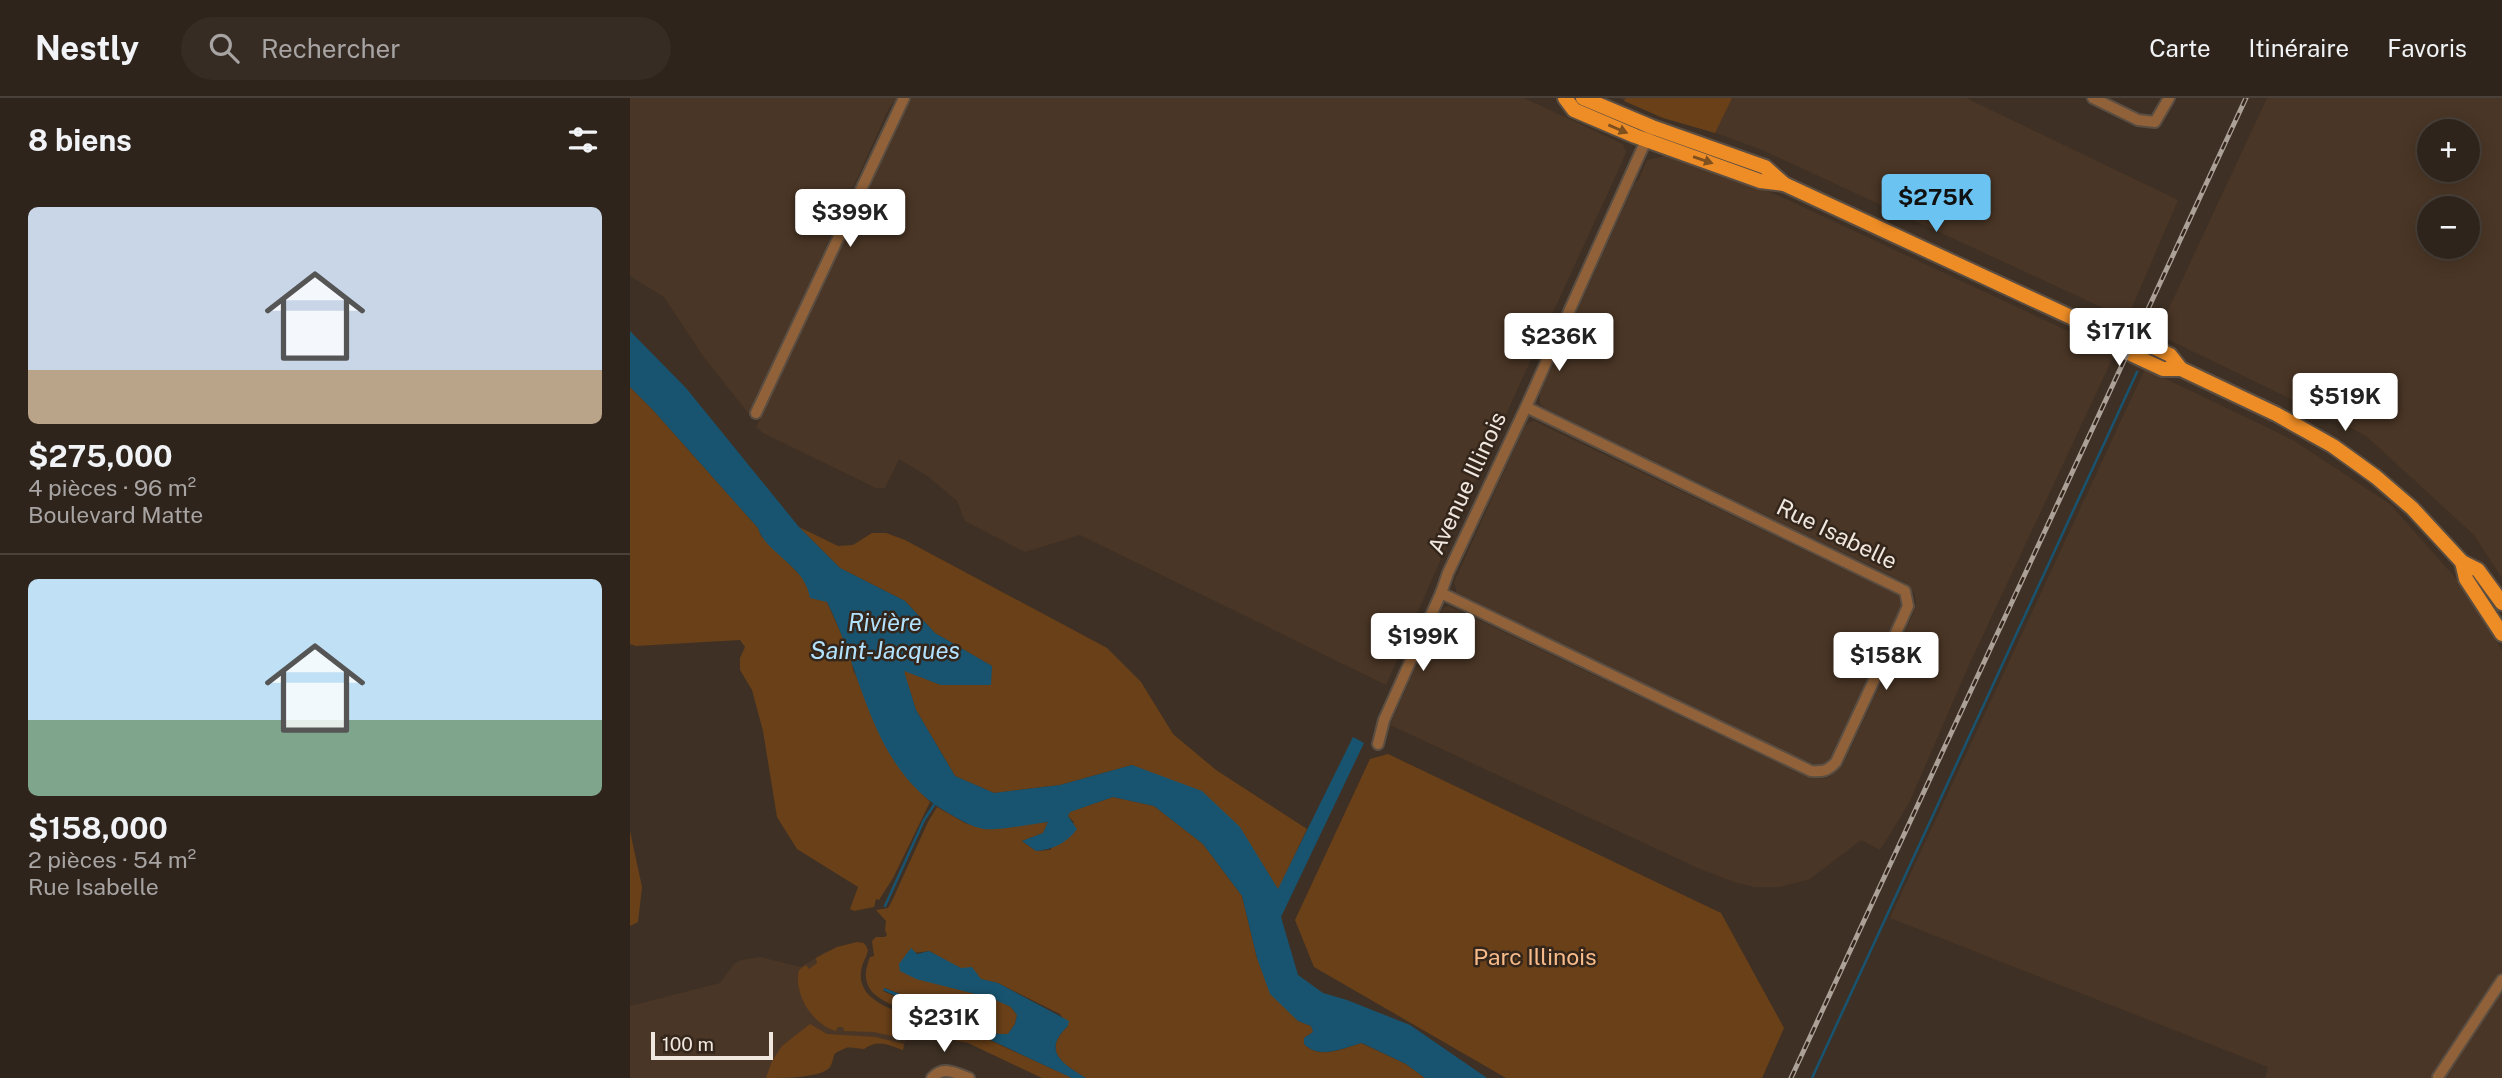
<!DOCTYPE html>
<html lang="fr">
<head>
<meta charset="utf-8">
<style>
  :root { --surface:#2e241b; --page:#362c24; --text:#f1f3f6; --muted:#a7a4a3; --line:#49413a; --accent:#6bc3f2 }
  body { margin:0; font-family:"Public Sans",sans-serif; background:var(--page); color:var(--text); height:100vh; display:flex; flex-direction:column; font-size:26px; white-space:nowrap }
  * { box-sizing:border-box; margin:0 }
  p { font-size:23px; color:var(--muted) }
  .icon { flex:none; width:38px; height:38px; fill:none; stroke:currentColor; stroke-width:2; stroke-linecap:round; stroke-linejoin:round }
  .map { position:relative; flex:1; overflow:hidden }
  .drawer { display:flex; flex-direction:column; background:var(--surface); width:630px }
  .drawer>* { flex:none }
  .buttons { position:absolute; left:1787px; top:21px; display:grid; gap:14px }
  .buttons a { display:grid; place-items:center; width:63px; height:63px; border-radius:50%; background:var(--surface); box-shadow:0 4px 18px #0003,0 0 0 2px var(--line); font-size:35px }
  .scale { position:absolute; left:21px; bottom:18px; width:122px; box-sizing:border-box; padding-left:7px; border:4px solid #f0e7df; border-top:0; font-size:19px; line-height:24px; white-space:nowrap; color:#f0e7df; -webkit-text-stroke:5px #34261b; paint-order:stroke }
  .price { position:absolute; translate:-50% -60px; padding:0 16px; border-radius:7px; background:#fff; color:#222; font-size:23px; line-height:46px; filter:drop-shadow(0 2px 4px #0008) }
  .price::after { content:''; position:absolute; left:50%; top:42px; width:21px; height:16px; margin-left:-10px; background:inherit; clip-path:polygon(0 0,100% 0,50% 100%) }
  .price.current { background:var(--accent); color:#111 }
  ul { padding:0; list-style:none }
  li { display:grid; align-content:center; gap:14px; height:371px; padding:0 28px }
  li+li { border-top:2px solid var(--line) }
  li span { display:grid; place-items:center; height:217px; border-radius:10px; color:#555 }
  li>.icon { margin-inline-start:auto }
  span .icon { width:126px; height:126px; fill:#fffc; stroke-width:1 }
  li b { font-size:30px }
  h2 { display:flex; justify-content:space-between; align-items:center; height:84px; padding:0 28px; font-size:30px }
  header { display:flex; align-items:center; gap:42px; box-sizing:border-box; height:98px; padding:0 35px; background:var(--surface); border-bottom:2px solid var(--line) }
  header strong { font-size:33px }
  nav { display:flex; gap:38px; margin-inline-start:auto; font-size:24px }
  .search { width:490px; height:63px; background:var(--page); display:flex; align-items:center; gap:18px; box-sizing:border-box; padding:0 24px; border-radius:38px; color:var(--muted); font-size:26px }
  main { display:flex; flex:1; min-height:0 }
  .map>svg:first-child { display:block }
  .built { fill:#4a3626; fill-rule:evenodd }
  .green { fill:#6a4018 }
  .water { fill:#185470 }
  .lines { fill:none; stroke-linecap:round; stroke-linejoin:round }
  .stream { stroke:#185470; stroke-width:2.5 }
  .minor-casing { stroke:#5a4d42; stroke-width:14 }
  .major-casing { stroke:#5a4d42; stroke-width:18 }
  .minor { stroke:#916239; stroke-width:10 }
  .major { stroke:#ee8d26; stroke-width:14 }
  .rail-casing { stroke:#aca197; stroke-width:5 }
  .rail { stroke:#34261b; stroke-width:2.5; stroke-dasharray:8; stroke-linecap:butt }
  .oneway { fill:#7e4f1f }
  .labels { text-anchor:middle; stroke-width:5; stroke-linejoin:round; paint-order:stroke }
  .street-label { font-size:23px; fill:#f0e7df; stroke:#34261b }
  .park-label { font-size:23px; fill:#f8bc8b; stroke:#34261b }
  .water-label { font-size:24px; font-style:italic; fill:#b2e2fe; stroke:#34261b }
</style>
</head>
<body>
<header>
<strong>Nestly</strong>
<div class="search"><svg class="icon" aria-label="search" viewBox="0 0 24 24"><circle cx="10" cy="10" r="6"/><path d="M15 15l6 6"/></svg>Rechercher</div>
<nav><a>Carte</a><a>Itinéraire</a><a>Favoris</a></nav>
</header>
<main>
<section class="drawer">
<h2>8 biens<svg class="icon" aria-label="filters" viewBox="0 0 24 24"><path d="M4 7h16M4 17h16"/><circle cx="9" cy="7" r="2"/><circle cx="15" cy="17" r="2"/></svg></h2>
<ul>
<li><span style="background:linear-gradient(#c9d6e8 75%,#b9a48a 0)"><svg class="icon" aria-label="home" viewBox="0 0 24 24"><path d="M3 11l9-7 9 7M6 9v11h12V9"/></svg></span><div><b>$275,000</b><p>4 pièces · 96 m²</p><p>Boulevard Matte</p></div></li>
<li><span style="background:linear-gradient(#bfe0f5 65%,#7fa58c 0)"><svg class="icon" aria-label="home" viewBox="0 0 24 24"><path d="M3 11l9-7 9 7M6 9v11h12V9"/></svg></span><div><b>$158,000</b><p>2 pièces · 54 m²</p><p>Rue Isabelle</p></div></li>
</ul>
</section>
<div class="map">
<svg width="1872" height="980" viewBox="0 0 1872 980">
  <rect width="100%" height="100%" fill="#3e3024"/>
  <g class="built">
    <path d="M0,0H267L259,10L146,259L118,315L73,258L34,199L0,178Z"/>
    <path d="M279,0H894L993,46L996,54L988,73L836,403L756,587L450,437L395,454L335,423L327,403L299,379L269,361L255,390H246L133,335L126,329Z"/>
    <path d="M988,0H1336L1548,102L1497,221L1130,51Z"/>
    <path d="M1637,0H1872V480L1844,437L1735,337L1527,236ZM1799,33H1838V72H1799ZM1799,110H1838V149H1799Z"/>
    <path d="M1039,57L1097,76L1158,102L1485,255L1339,567L1279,705L1250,752L1231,742L1180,781L1150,789H1124L1104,784L1070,771L760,627L810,515L813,510L819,508L1182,681L1198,680L1212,669L1284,514L1286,504L1284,495L1276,485L916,311L910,306V295L1006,83H1008L1017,62Z"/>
    <path d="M1515,271L1663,342L1760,406L1838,494L1872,553V980H1635L1638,969L1260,820Z"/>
    <path d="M904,323L1268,497L1271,508L1197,666L1190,668L1169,660L827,495L824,484L894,330L896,326Z"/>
    <path d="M227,844L237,847V858L233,864L230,881L237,896L255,908L282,919L273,952L250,944L244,945L234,951L213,950L205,956L198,971L191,975L163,980H0V908L90,885L104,866L111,862L130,859L171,869L195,854Z"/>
  </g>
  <g class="green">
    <path d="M996,0H1102L1085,35L1033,20L994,3Z"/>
    <path d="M0,289L23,312L128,430L131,438L197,504L222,560L223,572L279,682L300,704L263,780L249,802L246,801L244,809L224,813L220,811L228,789L167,751L147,719L133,633L122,592L110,572V560L115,549L110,542L6,548L0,546Z"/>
    <path d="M169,429L208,448L223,447L242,435H256L275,442L477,550L511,584L543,636L586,672L677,731L648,792L632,765L502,667L430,687L364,695L325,678L286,612L273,572L311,587H360L362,568L305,535L275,503L210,470Z"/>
    <path d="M758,656L1091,815L1154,930L1132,980H876L684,869L665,822L740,661Z"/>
    <path d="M483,699L524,708L573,746L612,798L627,860L668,923L681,928L683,934L674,940V946C690,962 712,951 731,945L776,966L795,980H456C433,966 411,953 438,928L430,916L368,885L350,881L299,853L275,856L381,909L387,917L385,926L378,936H368L303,904L278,899L255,890L253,893L442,980H412L338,945L321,941L314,932L315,928C297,920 250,907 240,891C233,880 236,870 240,859L244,858L242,843L246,839H255L257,837L255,832L256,823L246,812L258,810L261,805L298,724L307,709L335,725L356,731L418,724L413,735L392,743L406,753L420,752L444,724L438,718L439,714Z"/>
    <path d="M0,733L12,789L8,824L0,828Z"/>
    <path d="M227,844L234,845L238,852C236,860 232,865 231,873C227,902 261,911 282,919L276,941L244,934L214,933L213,929H208L206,933C183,927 163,896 169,872L176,867L179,871L187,865L186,860L207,849Z"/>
    <path d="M180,926L197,936L245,939L274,946L273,952C258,947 248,941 234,951L218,949L205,955C202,961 203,967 198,971C187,980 151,980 136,980L142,963L152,948Z"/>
  </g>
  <g class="water">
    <path d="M0,233L56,290L169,429L210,470L275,503L305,535L362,568L361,587H311L274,573L286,612L325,678L364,695L430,687L502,667L572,693L610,729L648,791L723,639L734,645L651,819L668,877L693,895L717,902L780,927L857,980H795L776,966L732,945C712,950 690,962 674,946V940L683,934L681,928L668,923L640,896L627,860L612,798L573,746L524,708L483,699L440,714L438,718L447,731C437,745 422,752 406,753L392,743L413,735L418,724C401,726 368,733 354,731C342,729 330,722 320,716C240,672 234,577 197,504L180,500C175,467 136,456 128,430L23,312L0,289Z"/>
    <path d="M281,850L287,856L299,853L331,870L342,869L351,881L368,885L439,923L438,928C411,953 433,966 456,980H442L253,892L254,890L278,899L303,904L368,936H378L385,926L387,917L381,909L361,900L286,881L270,873L269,866Z"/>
  </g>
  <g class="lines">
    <g class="stream">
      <path d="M255,808L294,722L306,704"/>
      <path d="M1182,980L1507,274"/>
    </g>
    <defs>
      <g id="minor">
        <path d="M1463,0L1508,22L1525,24L1539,0"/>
        <path d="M126,315L274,0"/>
        <path d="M811,495L1181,673C1193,674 1198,673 1206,664L1270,526L1278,508L1275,493L896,309"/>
        <path d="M748,646L754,622L811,495L818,475L896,309L1022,29"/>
        <path d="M1808,979L1872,882"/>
        <path d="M302,980C313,967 325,975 339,980"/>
      </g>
      <g id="major">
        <path d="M935,0L944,12L1005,38L1130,83L1154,86"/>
        <path d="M953,0L1022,29L1135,69L1154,86L1443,220L1467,223L1510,243L1540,257L1551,271"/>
        <path d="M1443,220L1460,237L1533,271H1551L1646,316L1703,348L1746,379L1782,410L1832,464L1848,472L1872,505"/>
        <path d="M1832,464L1836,481L1872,536"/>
      </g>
    </defs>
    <use href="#minor" class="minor-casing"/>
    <use href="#major" class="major-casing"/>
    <use href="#minor" class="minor"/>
    <use href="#major" class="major"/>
    <defs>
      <path id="rail" d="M1161,980L1616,0"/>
    </defs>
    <use href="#rail" class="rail-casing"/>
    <use href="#rail" class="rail"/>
  </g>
  <defs><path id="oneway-solid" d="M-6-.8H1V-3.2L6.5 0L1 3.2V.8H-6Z" transform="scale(1.75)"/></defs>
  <g class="oneway">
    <use href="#oneway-solid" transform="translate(988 31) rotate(23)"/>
    <use href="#oneway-solid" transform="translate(1073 62) rotate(19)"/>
  </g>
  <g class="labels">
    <g class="street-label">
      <text transform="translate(837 385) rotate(-65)" y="8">Avenue Illinois</text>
      <text transform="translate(1207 436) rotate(26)" y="8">Rue Isabelle</text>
    </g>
    <g class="park-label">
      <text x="905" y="867">Parc Illinois</text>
    </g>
    <g class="water-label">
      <text x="255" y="533">Rivière<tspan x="255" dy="28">Saint-Jacques</tspan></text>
    </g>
  </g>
</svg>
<div class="buttons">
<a>+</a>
<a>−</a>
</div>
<div class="scale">100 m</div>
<b class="price current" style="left:1306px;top:136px">$275K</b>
<b class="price" style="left:220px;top:151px">$399K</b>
<b class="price" style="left:1489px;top:270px">$171K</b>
<b class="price" style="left:929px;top:275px">$236K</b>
<b class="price" style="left:1715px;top:335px">$519K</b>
<b class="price" style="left:793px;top:575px">$199K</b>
<b class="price" style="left:1256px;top:594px">$158K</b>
<b class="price" style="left:314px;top:956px">$231K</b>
</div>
</main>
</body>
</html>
